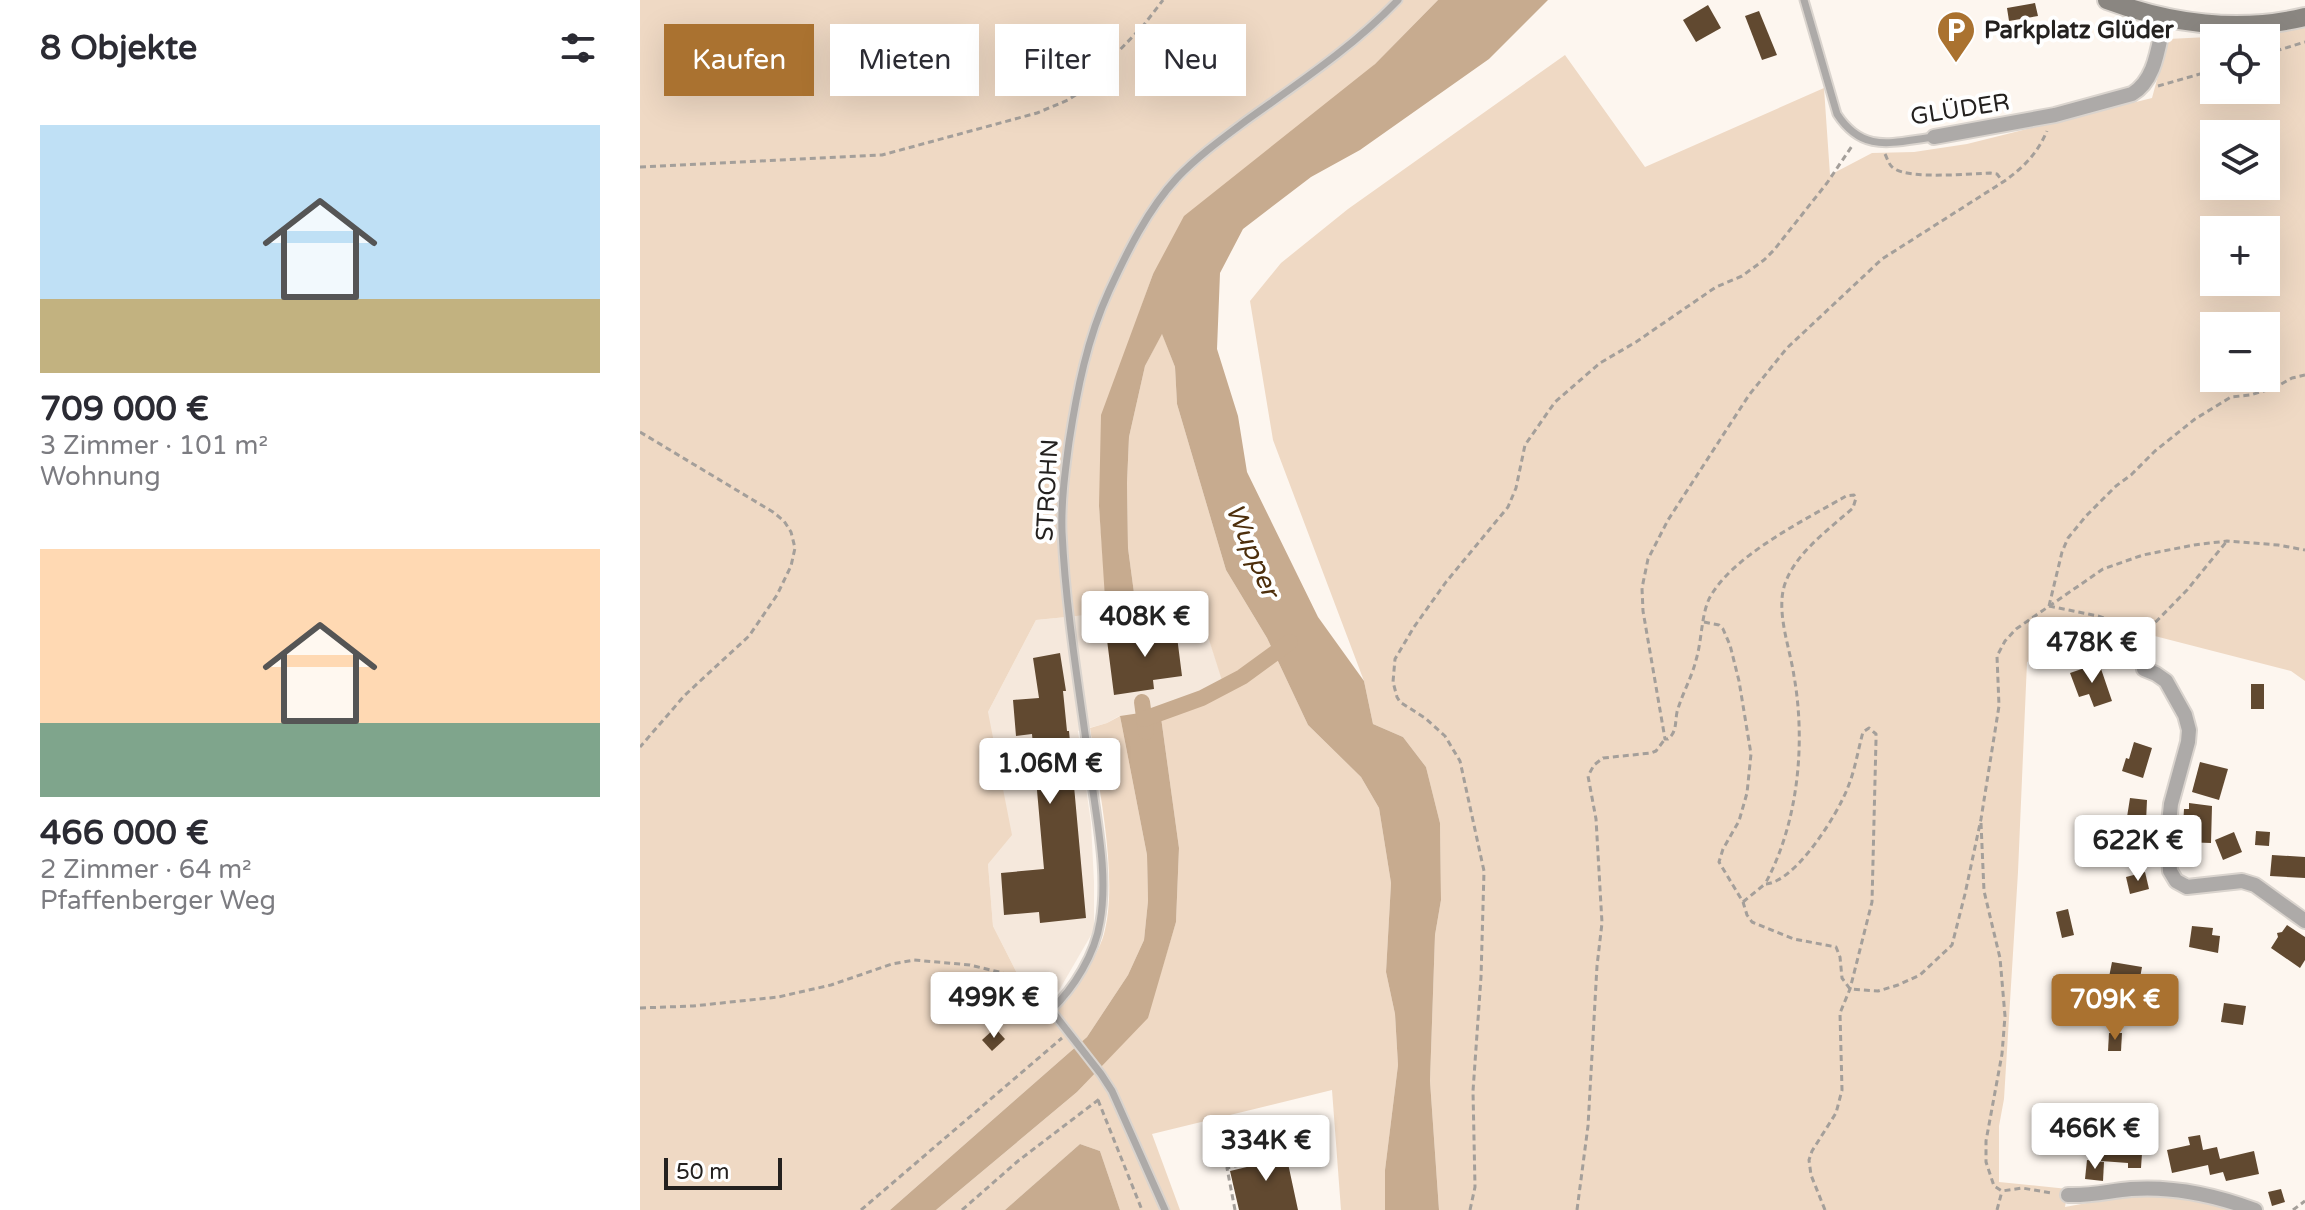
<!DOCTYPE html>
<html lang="de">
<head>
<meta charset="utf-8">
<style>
  :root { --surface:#fff; --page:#f7f7f7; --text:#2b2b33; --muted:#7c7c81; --accent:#aa7230 }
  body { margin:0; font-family:"Varela Round",sans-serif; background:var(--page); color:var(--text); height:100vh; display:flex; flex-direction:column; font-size:30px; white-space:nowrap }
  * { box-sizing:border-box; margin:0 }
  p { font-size:26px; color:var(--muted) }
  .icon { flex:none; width:44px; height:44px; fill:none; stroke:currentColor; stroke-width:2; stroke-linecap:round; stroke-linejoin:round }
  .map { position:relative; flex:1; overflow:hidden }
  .drawer { display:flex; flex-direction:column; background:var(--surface); width:640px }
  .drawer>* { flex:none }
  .top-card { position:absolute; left:24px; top:24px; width:760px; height:72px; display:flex; gap:16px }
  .controls { position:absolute; left:1560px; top:24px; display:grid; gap:16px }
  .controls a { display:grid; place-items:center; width:80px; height:80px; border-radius:0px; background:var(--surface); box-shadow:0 8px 32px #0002; font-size:40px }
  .scale { position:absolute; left:24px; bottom:20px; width:118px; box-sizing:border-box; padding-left:8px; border:4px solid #24211f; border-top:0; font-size:22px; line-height:28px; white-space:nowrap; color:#24211f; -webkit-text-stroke:6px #fff; paint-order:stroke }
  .price { position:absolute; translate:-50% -68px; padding:0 18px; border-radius:8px; background:#fff; color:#222; font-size:26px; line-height:52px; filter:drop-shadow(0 2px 4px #0008) }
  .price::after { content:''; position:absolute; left:50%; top:48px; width:24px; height:18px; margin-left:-12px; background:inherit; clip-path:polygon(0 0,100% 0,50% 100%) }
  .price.current { background:var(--accent); color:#fff }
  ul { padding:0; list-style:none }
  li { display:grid; align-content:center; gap:16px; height:424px; padding:0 40px }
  li span { display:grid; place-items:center; height:248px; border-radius:0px; color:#555 }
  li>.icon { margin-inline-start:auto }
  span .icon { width:144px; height:144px; fill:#fffc; stroke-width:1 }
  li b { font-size:34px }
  h2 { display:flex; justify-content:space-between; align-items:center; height:96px; padding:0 40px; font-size:34px }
  .chip { padding:0 28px; border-radius:0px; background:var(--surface); box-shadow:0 8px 32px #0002; font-size:28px; line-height:72px }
  .chip.current { background:var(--accent); color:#fff }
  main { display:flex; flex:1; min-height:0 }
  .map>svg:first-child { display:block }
  .built { fill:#f5e8dc }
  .green { fill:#efd9c4; fill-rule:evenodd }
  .water { fill:#c7ab8f }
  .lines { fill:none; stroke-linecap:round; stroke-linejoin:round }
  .canal { stroke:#c7ab8f; stroke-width:16 }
  .building { fill:#614930 }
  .service-casing { stroke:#dad4ce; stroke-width:11 }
  .minor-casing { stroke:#dad4ce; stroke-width:18 }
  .secondary-casing { stroke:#dad4ce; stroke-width:22 }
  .path { stroke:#a49f9a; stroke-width:3; stroke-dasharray:6 4; stroke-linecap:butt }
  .service { stroke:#adaaa8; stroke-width:7 }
  .minor { stroke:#adaaa8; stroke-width:14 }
  .secondary { stroke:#8a8681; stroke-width:18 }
  .labels { text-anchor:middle; stroke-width:8; stroke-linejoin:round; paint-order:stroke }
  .poi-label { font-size:24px; font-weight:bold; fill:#24211f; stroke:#fff; text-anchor:start }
  .street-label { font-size:24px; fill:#24211f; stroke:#fff }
  .water-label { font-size:26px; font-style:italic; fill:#4d2f0c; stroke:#fff }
</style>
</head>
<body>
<main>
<section class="drawer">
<h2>8 Objekte<svg class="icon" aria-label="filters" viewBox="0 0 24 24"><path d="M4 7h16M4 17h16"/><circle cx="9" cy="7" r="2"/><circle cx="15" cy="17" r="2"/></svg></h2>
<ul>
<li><span style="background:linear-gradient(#bfe0f5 70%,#c2b280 0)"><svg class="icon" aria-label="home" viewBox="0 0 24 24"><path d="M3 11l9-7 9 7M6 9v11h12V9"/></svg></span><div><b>709 000 €</b><p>3 Zimmer · 101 m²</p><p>Wohnung</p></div></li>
<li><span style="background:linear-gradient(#ffd9b3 70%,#7fa58c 0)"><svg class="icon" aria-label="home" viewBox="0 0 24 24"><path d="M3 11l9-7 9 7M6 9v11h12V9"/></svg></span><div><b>466 000 €</b><p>2 Zimmer · 64 m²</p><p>Pfaffenberger Weg</p></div></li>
</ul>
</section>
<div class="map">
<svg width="1665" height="1210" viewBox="0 0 1665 1210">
  <rect width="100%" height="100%" fill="#fdf6ef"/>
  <path class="built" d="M467,613L466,630L562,618L587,694L479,720V716L467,723L438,731L451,823L454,882V930L418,992L389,997L353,926L348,864V712L396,620Z"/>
  <g class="green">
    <path d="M0,0H798L735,64L513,274L499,313L459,506L467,613L396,620L348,712L372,835L348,864L353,926L389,997L394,1021C421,1011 431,998 445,973C452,961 460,948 464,934C479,879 458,785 450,728L467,723L480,716L507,855L508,901L504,940L488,975L447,1037L250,1210H0Z"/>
    <path d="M1665,26V681L1651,671L1468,624L1387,662L1378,872L1364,1099L1359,1126V1182L1428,1189L1425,1207L1490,1195L1553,1196L1599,1210H799L790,1081L795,935L801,900L800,823L786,767L763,737L733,724L724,681L633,440L610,301L641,263L708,209L925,55L1005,167L1184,88L1190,175L1232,153L1274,152L1327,144L1512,98L1528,39L1630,34ZM1574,38H1626V90H1574ZM1574,134H1626V186H1574ZM1574,230H1626V282H1574ZM1574,326H1626V378H1574Z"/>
    <path d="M522,333L535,367L537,404L586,570L627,638L668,725L721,777L739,808L751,883L746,972L755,1014L758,1065L745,1170V1210H701L692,1090L512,1134L540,1210H480L460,1151L440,1144L365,1210H296L437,1092L507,1018L536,922L539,848L520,710L586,693L562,618L504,624L496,608L488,548L487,483L489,437L505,366Z"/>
  </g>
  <g class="water">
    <path d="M798,0H908L849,59L720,150L671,177L603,229L580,273L577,349L598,416L607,472L678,617L724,681L733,724L763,737L786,767L800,823L801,900L795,935L790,1081L799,1210H745V1170L758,1065L755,1014L746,972L751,883L739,808L721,777L668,725L627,638L586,570L537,404L535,367L522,334L505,366L489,437L487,483L488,548L496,608L504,624L467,629L459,506L461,415L513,274L544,216L735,64Z"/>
    <path d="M520,710L539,848L536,922L508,1018L437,1092L296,1210H250L447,1037L488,975L504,940L508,901L507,855L480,716Z"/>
    <path d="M440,1144L460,1151L480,1210H365Z"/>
  </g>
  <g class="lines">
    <g class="canal">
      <path d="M488,606L491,636"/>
      <path d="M502,702L506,732"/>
      <path d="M504,719L562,698L602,677L650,642"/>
    </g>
  </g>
  <g class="building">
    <path d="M1395,3L1398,16L1369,21L1367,8Z"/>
    <path d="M1068,5L1081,28L1056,42L1043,20Z"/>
    <path d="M1119,11L1137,55L1122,60L1105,16Z"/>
    <path d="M534,613L542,676L513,680L514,689L474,695L467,640L523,632L521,615Z"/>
    <path d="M420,653L426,691H423L427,731H429L446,918L400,923L399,912L364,915L361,873L404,869L392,734L376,736L373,700L399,698L393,658Z"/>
    <path d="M1459,663L1472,701L1454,707L1449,694L1439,697L1430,673Z"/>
    <rect x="1611" y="684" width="13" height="25"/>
    <path d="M1494,742L1512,748L1503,778L1482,771L1486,758L1489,759Z"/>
    <path d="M1560,762L1588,769L1579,800L1552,792Z"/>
    <path d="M1490,798L1507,800L1506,822H1494V818L1487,817Z"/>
    <path d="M1549,803L1572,806L1571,843L1542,842L1544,809H1549Z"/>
    <path d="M1616,831L1630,832L1629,846L1615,845Z"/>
    <path d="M1594,832L1602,852L1583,860L1575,840Z"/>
    <path d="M1632,855L1665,857V878L1630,876Z"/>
    <path d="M1505,872L1509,889L1490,894L1486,877Z"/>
    <path d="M1428,909L1434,935L1422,938L1416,912Z"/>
    <path d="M1647,925L1665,937V960L1660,968L1631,948L1638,937L1637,933L1642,932Z"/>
    <path d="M1552,926L1573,928L1572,935L1580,936L1578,953L1549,947Z"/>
    <path d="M1472,962L1502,967L1498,989L1512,992L1508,1009L1494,1006L1497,992L1483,990L1484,985L1468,982Z"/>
    <path d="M1584,1003L1606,1006L1603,1025L1581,1022Z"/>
    <path d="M355,1028L365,1039L352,1051L342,1040Z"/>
    <path d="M1469,1033H1482L1481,1051H1468Z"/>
    <path d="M1560,1135L1563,1150L1577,1147L1580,1159L1614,1151L1619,1174L1586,1181L1583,1172L1570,1175L1568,1165L1532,1173L1527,1150L1550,1145L1548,1137Z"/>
    <path d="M1463,1136L1503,1139L1501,1168H1488V1163L1461,1161Z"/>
    <path d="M643,1140L658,1210H599L590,1171L632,1161L627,1143Z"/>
    <path d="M1447,1160L1464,1162L1463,1181L1445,1179Z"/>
    <path d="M1641,1189L1645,1202L1632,1206L1628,1192Z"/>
  </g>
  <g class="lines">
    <defs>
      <g id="service">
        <path d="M1164,0L1197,114C1223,154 1252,142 1294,137"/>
        <path d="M525,1210L472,1091L461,1074L411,1010C434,988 455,954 460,922C468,877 458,828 452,784C441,700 426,616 422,532C421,502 425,472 429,442C437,390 447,339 469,291C487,252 508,209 537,178C558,156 583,138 607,120C660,82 713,47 758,0"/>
      </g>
      <g id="minor">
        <path d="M1294,137L1415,115L1492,94C1517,79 1518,44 1525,18"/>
        <path d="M1504,669L1516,674L1526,681L1545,715L1549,730L1548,742L1531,804L1528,833L1530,871L1536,881L1547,887L1602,881L1615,885L1665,921"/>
        <path d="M1428,1195C1451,1196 1469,1191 1491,1189C1533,1186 1575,1195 1615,1210"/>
      </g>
      <path id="secondary" d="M1467,0C1530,24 1599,33 1665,17"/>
    </defs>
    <use href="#service" class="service-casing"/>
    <use href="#minor" class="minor-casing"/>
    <use href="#secondary" class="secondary-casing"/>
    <g class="path">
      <path d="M1626,54L1665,42"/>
      <path d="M1518,86L1574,70"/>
      <path d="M1245,154C1248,160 1249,166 1255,169C1271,179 1329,174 1350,173L1357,174L1363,182"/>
      <path d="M0,167L242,155L397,113L428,100L437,94L503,26L523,0"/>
      <path d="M0,432L133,512L144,521L151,532L155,548L151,566L137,595L109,636L45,695L0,747"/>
      <path d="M1409,606L1422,552L1428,538L1446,516L1476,486L1491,475L1515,451L1555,419L1591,397L1610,395L1634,388L1652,378L1665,375"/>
      <path d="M1409,606L1458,616L1506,632"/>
      <path d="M1064,622L1079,625L1083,629L1090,645L1099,681L1111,754L1107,793L1099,821L1083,849L1079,862L1103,902L1107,915L1112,922L1154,939L1196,947L1200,957L1202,978L1210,989L1238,991L1258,985L1280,975L1312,945L1325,894L1341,819L1359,706L1357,656L1365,641L1376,629L1463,569L1503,555L1554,545L1587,541L1638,545L1665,550"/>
      <path d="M1497,655L1495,650L1506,632L1547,590L1587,541"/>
      <path d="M1341,823L1344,891L1360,958L1365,1016L1362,1054L1346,1141V1162L1354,1186L1362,1191L1382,1188L1412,1193"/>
      <path d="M1103,902L1125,884"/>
      <path d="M0,1008L53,1006L138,997L191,985L252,964L274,960L330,965L363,973L379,980L404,1001"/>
      <path d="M458,1100L502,1210"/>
      <path d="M221,1210L422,1038"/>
      <path d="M322,1210L378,1161L462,1097"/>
      <path d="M595,1210L587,1168L627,1159"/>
      <path d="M830,1210L835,1187L833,1091L841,977L844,871L820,761L805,736L785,718L760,702L757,697L753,682L755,659L774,627L806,582L868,507L876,488L885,445L915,402L960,363L996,342L1076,287L1102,276L1124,260L1134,250L1187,183L1212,146"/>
      <path d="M937,1210L948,1126L957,966L962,923L956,819L948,776L954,765L963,758L1011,753L1016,751L1025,739"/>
      <path d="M1185,1210L1171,1175L1169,1160L1172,1151L1196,1113L1202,1090L1200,1013L1210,989L1232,902L1236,740V734L1229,728L1223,732C1218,750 1215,770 1208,787C1198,814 1155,883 1125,884C1158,824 1166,744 1154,676C1150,649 1138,618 1143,591C1150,557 1188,530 1213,508L1216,498L1214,495L1206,496C1165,520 1091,556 1069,599C1061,617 1062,640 1056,660C1052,677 1042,694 1037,712C1035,722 1037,732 1028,739H1025L1003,611L1002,588L1008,559L1028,520L1109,395L1147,348L1242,259L1363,182C1383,168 1397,154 1407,131"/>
      <path d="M1357,1210L1362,1191"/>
      <path d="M1653,1210L1665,1201"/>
    </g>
    <use href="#service" class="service"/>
    <use href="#minor" class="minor"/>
    <use href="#secondary" class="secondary"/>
  </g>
  <defs>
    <symbol id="parking-pin" viewBox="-11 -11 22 30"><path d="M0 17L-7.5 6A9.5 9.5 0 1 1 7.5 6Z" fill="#aa7230" stroke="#fff"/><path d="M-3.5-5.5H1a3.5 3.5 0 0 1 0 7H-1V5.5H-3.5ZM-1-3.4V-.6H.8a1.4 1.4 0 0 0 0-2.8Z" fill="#fff"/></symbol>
  </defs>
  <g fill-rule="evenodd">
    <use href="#parking-pin" x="1294" y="8" width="44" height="60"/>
  </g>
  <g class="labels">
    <g class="poi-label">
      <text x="1344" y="38">Parkplatz Glüder</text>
    </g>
    <g class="street-label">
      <text transform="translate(1320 109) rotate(-9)" y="8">GLÜDER</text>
      <text transform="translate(407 490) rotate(-87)" y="8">STROHN</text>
    </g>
    <g class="water-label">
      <text transform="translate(613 550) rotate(67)" y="9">Wupper</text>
    </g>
  </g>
</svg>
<div class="controls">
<a><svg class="icon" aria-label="locate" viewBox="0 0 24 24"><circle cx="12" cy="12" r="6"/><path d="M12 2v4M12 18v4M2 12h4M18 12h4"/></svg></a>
<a><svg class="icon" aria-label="layers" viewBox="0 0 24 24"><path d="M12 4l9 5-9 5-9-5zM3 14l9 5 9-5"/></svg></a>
<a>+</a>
<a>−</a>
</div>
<div class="scale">50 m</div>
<b class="price" style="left:505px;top:659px">408K €</b>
<b class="price" style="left:1452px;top:685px">478K €</b>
<b class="price" style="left:410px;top:806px">1.06M €</b>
<b class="price" style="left:1498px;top:883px">622K €</b>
<b class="price" style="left:354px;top:1040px">499K €</b>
<b class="price current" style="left:1475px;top:1042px">709K €</b>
<b class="price" style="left:1455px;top:1171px">466K €</b>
<b class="price" style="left:626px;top:1183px">334K €</b>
<div class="top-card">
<a class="chip current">Kaufen</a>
<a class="chip">Mieten</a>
<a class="chip">Filter</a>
<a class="chip">Neu</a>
</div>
</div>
</main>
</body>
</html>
